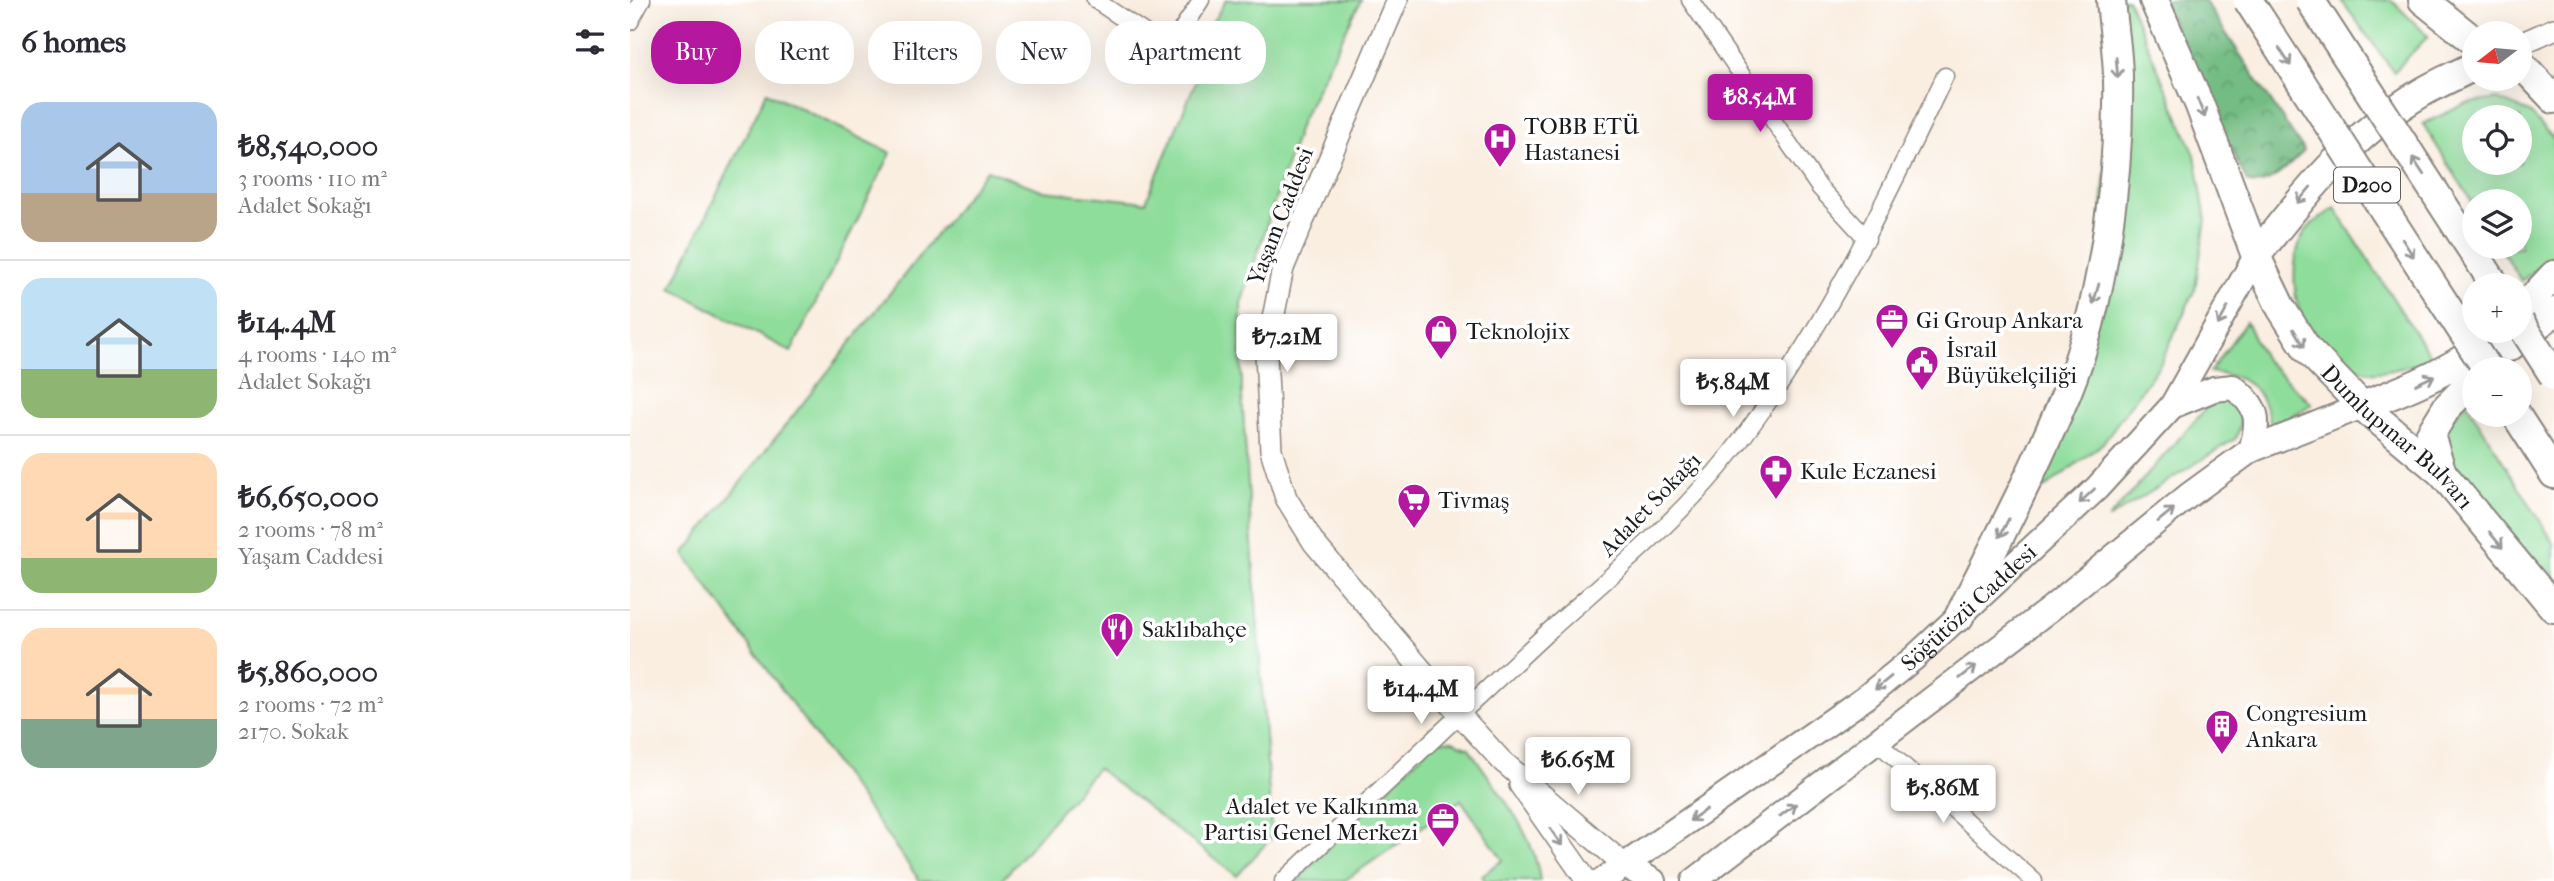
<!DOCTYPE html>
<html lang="en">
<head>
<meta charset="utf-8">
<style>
  :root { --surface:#fff; --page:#f2f2f3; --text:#2b2b33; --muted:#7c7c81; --line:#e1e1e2; --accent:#b5179e }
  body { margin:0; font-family:"IM FELL French Canon",serif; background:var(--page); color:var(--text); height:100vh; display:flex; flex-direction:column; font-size:26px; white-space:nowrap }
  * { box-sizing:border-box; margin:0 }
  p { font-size:23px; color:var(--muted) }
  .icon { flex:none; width:38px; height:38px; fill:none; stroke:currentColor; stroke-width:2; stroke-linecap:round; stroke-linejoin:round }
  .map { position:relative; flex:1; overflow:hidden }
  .side { display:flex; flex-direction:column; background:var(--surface); width:630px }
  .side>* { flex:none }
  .hud { position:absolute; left:21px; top:21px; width:665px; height:63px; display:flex; gap:14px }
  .needle { width:46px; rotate:254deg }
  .controls { position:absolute; left:1832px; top:21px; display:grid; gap:14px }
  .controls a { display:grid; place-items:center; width:70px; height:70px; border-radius:50%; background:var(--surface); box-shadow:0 7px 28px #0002; font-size:35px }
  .price { position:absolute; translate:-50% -60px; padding:0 16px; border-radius:7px; background:#fff; color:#222; font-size:23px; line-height:46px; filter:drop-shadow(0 2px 4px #0008) }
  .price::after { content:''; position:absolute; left:50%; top:42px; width:21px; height:16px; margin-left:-10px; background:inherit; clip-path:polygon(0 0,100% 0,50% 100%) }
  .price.active { background:var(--accent); color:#fff }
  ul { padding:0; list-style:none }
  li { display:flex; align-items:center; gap:21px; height:175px; padding:0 21px }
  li+li { border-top:2px solid var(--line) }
  li span { display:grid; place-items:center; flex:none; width:196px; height:140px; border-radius:21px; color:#555 }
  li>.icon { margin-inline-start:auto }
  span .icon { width:84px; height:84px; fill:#fffc; stroke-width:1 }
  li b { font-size:30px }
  h2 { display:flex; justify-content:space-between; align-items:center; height:84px; padding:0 21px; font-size:30px }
  .chip { padding:0 24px; border-radius:28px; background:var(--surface); box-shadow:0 7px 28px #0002; font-size:24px; line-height:63px }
  .chip.active { background:var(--accent); color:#fff }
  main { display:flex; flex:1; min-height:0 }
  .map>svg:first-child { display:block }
  .green { fill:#8fdd9b; stroke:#567c5c; stroke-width:2; fill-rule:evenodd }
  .forest { fill:url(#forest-crowns); stroke:#486c50; stroke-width:2 }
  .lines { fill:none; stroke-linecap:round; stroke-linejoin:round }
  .street-casing { stroke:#8b857e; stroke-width:19 }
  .secondary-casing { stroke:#8b857e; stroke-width:24 }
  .primary-casing { stroke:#8b857e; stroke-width:28 }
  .highway-casing { stroke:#8b857e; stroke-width:32 }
  .street { stroke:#fff; stroke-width:16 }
  .secondary { stroke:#fff; stroke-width:21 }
  .primary { stroke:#fff; stroke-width:24 }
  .highway { stroke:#fff; stroke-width:28 }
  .highway-bridge-casing { stroke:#8b857e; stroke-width:32; stroke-linecap:butt }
  .highway-bridge { stroke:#fff; stroke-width:28 }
  .oneway { stroke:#999 }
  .labels { text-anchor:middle; stroke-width:7; stroke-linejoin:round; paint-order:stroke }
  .shield { fill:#fff; stroke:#606060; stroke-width:2 }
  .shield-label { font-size:21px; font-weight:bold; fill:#1c1c1c }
  .poi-label { font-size:23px; fill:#1c1c1c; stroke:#fff; text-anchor:start }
  .street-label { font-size:23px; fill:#1c1c1c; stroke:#fff }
</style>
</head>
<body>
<main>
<section class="side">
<h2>6 homes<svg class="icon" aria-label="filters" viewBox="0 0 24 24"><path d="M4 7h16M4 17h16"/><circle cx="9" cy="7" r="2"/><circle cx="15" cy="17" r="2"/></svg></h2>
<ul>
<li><span style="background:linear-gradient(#a9c7e8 65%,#b9a48a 0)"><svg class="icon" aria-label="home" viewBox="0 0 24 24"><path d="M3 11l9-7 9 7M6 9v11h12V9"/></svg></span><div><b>₺8,540,000</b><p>3 rooms · 110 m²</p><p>Adalet Sokağı</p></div></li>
<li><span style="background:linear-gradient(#bfe0f5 65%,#8fb573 0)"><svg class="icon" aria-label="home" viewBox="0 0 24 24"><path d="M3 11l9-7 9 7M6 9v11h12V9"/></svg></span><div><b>₺14.4M</b><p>4 rooms · 140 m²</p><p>Adalet Sokağı</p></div></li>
<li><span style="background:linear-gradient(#ffd9b3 75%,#8fb573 0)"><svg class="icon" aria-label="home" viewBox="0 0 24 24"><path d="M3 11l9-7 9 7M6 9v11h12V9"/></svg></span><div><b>₺6,650,000</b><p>2 rooms · 78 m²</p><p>Yaşam Caddesi</p></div></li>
<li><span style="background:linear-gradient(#ffd9b3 65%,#7fa58c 0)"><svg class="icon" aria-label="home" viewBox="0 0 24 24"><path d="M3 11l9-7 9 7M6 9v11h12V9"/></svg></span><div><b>₺5,860,000</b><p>2 rooms · 72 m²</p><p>2170. Sokak</p></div></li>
</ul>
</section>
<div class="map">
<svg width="1924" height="881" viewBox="0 0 1924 881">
  <defs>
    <pattern id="forest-crowns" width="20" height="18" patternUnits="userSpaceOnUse" patternTransform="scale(1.75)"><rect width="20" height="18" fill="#73bc83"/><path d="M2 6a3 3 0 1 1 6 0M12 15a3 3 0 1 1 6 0" fill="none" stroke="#5e986a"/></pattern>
  </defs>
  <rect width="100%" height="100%" fill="#fff"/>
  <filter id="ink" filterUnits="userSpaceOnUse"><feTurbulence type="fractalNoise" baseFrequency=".0143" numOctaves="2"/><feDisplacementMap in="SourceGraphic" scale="14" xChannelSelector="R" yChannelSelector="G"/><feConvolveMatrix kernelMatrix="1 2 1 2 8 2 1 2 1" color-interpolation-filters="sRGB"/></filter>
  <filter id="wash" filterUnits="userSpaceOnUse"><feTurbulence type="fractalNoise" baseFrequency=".00686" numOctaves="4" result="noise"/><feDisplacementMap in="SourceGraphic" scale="28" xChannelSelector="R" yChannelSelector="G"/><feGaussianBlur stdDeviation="1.57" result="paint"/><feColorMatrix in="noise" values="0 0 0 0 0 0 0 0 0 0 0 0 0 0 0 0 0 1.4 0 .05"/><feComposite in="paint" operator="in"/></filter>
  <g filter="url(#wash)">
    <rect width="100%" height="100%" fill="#faeee1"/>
    <g class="green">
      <path d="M596,0H731L671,121L611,304L612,396L642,837L607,876L467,768L371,881H290L54,554L357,170L414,191L516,202L568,76L567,48Z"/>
      <path d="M1489,0H1498L1565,155L1576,220L1565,289L1531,363L1472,444L1402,498L1460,355Z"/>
      <path d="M1711,0H1761L1798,36L1764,72Z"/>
      <path d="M137,92L261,153L161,352L41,288Z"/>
      <path d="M1867,99L1899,112L1924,139V256L1891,281L1870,247H1890V201H1844V205L1793,124L1835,104ZM1844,117H1890V163H1844Z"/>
      <path d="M1705,208L1802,359C1786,364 1750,376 1734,371C1717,366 1691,349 1680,335C1662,310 1657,251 1679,227C1685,220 1697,214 1705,208Z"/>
      <path d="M1616,322L1635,360L1682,404L1642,428C1632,387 1621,378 1580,372Z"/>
      <path d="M1590,399L1601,401C1611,415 1613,422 1606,438L1478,519L1577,407Z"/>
      <path d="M1836,402L1924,543V597L1820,475L1812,433Z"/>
      <path d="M810,740L823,741L839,748C865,789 905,831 910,881H855L852,875L873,860L831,800L714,881H665L802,744Z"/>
    </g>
    <path class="forest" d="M1532,0H1574L1674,151C1660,164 1638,191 1617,182Z"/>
  </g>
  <g filter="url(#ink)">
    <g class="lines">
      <defs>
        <g id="street">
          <path d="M465,0L539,49L571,0"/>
          <path d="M1060,0L1189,187L1237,239"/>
          <path d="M0,22L12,0"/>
          <path d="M1247,742L1404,881"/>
          <path d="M653,881C741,798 830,714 919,631C982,574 1049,520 1101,453C1191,337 1252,208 1315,76"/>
        </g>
        <g id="secondary">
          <path d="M767,0L653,268L636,354L641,450L656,498L684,543L830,715L872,761L996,866"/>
          <path d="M1890,44L1924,29"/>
          <path d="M890,785L957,881"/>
        </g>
        <g id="primary">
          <path d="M1542,406L1584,389L1603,387C1629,407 1630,420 1621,450"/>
          <path d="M996,866L1023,881"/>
          <path id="s1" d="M972,881L1236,697L1284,658L1467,488L1542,406L1626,256"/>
          <path d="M1064,881L1420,609L1558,496L1621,450L1732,406"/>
        </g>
        <g id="highway">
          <path id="s2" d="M1524,0L1570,106L1626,256L1651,308L1677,349L1732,406L1812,473L1924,608"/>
          <path d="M1793,0L1844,41"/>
          <path d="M1890,63L1924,99"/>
          <path d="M1626,256C1674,194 1723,133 1791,93C1808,83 1827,75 1844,66"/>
          <path d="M1890,311L1924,275"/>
          <path d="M1879,347L1924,312"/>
          <path d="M1732,406C1780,388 1832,367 1870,331"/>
          <path d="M1886,415L1924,474"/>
          <path d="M1812,473L1800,435L1817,407L1844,380"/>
          <path d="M1329,617C1366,543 1405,469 1437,392C1473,303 1490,175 1488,79C1488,53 1483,26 1481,0"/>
        </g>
      </defs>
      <use href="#street" class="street-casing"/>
      <use href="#secondary" class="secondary-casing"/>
      <use href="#primary" class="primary-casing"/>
      <use href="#highway" class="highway-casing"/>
      <use href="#street" class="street"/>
      <use href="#secondary" class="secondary"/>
      <use href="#primary" class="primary"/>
      <use href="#highway" class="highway"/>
      <defs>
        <g id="highway-bridge">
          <path d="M1618,0L1857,369"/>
          <path d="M1680,0L1865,285"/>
          <path d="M1890,323L1924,376"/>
        </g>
      </defs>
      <use href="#highway-bridge" class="highway-bridge-casing"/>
      <use href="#highway-bridge" class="highway-bridge"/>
    </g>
    <defs><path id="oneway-shaft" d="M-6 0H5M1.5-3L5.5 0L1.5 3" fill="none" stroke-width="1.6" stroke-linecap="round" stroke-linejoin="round" transform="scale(1.75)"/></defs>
    <g class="oneway">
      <use href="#oneway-shaft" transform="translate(1655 57) rotate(57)"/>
      <use href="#oneway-shaft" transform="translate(1487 68) rotate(85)"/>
      <use href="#oneway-shaft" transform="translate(1571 108) rotate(68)"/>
      <use href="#oneway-shaft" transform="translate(1788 166) rotate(-123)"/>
      <use href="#oneway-shaft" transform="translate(1674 195) rotate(130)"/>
      <use href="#oneway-shaft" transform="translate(1778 248) rotate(57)"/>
      <use href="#oneway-shaft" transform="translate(1466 294) rotate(106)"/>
      <use href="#oneway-shaft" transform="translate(1593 316) rotate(119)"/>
      <use href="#oneway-shaft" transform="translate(1669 338) rotate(58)"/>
      <use href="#oneway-shaft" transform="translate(1795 380) rotate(-26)"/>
      <use href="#oneway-shaft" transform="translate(1457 496) rotate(137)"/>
      <use href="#oneway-shaft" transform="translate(1536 515) rotate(-39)"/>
      <use href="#oneway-shaft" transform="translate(1374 528) rotate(117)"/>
      <use href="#oneway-shaft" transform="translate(1866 540) rotate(51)"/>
      <use href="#oneway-shaft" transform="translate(1338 672) rotate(-38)"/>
      <use href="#oneway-shaft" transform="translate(1253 683) rotate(141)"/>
      <use href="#oneway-shaft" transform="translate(1158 810) rotate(-37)"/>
      <use href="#oneway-shaft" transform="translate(1068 815) rotate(145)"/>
      <use href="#oneway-shaft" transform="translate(926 837) rotate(55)"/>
    </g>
  </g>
  <defs>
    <symbol id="hospital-pin" viewBox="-11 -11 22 30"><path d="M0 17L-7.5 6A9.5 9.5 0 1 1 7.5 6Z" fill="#b5179e" stroke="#fff"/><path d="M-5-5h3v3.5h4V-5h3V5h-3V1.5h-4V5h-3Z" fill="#fff"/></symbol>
    <symbol id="office-pin" viewBox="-11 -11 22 30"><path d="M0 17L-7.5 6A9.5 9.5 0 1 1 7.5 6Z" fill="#b5179e" stroke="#fff"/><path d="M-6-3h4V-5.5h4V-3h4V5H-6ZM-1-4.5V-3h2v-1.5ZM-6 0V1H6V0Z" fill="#fff"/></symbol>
    <symbol id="shop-pin" viewBox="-11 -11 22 30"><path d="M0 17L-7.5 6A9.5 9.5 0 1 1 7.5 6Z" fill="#b5179e" stroke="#fff"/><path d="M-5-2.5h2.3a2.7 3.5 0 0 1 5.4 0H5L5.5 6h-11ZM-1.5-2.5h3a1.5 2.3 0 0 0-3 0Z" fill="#fff"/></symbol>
    <symbol id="civic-pin" viewBox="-11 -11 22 30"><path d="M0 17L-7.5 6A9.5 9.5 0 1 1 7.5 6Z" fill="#b5179e" stroke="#fff"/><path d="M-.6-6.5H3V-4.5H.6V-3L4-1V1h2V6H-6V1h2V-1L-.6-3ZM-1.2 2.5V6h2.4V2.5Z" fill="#fff"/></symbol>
    <symbol id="pharmacy-pin" viewBox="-11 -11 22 30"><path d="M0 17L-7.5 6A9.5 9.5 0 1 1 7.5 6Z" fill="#b5179e" stroke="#fff"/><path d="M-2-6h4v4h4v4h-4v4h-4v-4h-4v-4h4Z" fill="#fff"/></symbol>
    <symbol id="supermarket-pin" viewBox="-11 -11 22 30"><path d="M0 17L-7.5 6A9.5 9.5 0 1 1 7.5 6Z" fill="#b5179e" stroke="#fff"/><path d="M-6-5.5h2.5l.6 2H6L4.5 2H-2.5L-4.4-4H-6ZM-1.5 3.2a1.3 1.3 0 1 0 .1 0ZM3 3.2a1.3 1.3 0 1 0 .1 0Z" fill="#fff"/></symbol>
    <symbol id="restaurant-pin" viewBox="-11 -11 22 30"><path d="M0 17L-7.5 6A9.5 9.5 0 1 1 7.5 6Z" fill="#b5179e" stroke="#fff"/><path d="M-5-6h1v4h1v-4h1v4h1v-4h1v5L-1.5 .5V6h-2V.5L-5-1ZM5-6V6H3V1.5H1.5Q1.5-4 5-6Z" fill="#fff"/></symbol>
    <symbol id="building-pin" viewBox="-11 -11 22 30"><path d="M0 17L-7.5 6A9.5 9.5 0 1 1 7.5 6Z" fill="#b5179e" stroke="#fff"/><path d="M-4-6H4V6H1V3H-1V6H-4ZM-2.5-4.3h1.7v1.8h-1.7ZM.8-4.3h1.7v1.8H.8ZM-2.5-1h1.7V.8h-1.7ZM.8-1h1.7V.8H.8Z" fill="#fff"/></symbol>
  </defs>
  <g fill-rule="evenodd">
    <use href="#hospital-pin" x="851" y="120" width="38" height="52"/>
    <use href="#office-pin" x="1243" y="301" width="38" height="52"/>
    <use href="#shop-pin" x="792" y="312" width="38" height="52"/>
    <use href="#civic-pin" x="1273" y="343" width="38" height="52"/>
    <use href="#pharmacy-pin" x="1127" y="452" width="38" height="52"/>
    <use href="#supermarket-pin" x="765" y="481" width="38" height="52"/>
    <use href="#restaurant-pin" x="468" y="610" width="38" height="52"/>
    <use href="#building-pin" x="1573" y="707" width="38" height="52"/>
    <use href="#office-pin" x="794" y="800" width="38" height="52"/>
  </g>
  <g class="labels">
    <rect class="shield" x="1704" y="167.5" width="66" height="35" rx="5"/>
    <g class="shield-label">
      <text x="1737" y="192">D200</text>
    </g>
    <g class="poi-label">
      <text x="894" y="134">TOBB ETÜ<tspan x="894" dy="26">Hastanesi</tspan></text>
      <text x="1286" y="328">Gi Group Ankara</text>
      <text x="836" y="339">Teknolojix</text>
      <text x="1316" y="357">İsrail<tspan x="1316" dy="26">Büyükelçiliği</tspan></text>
      <text x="1170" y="479">Kule Eczanesi</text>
      <text x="808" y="508">Tivmaş</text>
      <text x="512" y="637">Saklıbahçe</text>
      <text x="1616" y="721">Congresium<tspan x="1616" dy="26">Ankara</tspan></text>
      <text x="788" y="814" text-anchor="end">Adalet ve Kalkınma<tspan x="788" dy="26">Partisi Genel Merkezi</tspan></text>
    </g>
    <g class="street-label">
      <text transform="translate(650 216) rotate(-69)" y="8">Yaşam Caddesi</text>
      <text dy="8" stroke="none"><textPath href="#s2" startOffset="508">Dumlupınar Bulvarı</textPath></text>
      <text transform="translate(1020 504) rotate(-46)" y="8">Adalet Sokağı</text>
      <text dy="8" stroke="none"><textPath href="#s1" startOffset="458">Söğütözü Caddesi</textPath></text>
    </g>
  </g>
</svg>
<div class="controls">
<a><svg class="needle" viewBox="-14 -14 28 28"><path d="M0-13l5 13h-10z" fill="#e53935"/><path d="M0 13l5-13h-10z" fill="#7c7c81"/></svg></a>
<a><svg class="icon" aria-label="locate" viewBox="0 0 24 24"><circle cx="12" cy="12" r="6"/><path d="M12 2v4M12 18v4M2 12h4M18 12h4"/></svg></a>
<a><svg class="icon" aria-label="layers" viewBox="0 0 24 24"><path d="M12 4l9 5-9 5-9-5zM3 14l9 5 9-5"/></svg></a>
<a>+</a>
<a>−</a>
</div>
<b class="price active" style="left:1130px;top:134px">₺8.54M</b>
<b class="price" style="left:657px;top:374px">₺7.21M</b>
<b class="price" style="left:1103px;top:419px">₺5.84M</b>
<b class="price" style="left:791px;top:726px">₺14.4M</b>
<b class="price" style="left:948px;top:797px">₺6.65M</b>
<b class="price" style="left:1313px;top:825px">₺5.86M</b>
<div class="hud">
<a class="chip active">Buy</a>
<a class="chip">Rent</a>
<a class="chip">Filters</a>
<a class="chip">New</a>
<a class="chip">Apartment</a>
</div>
</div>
</main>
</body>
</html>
